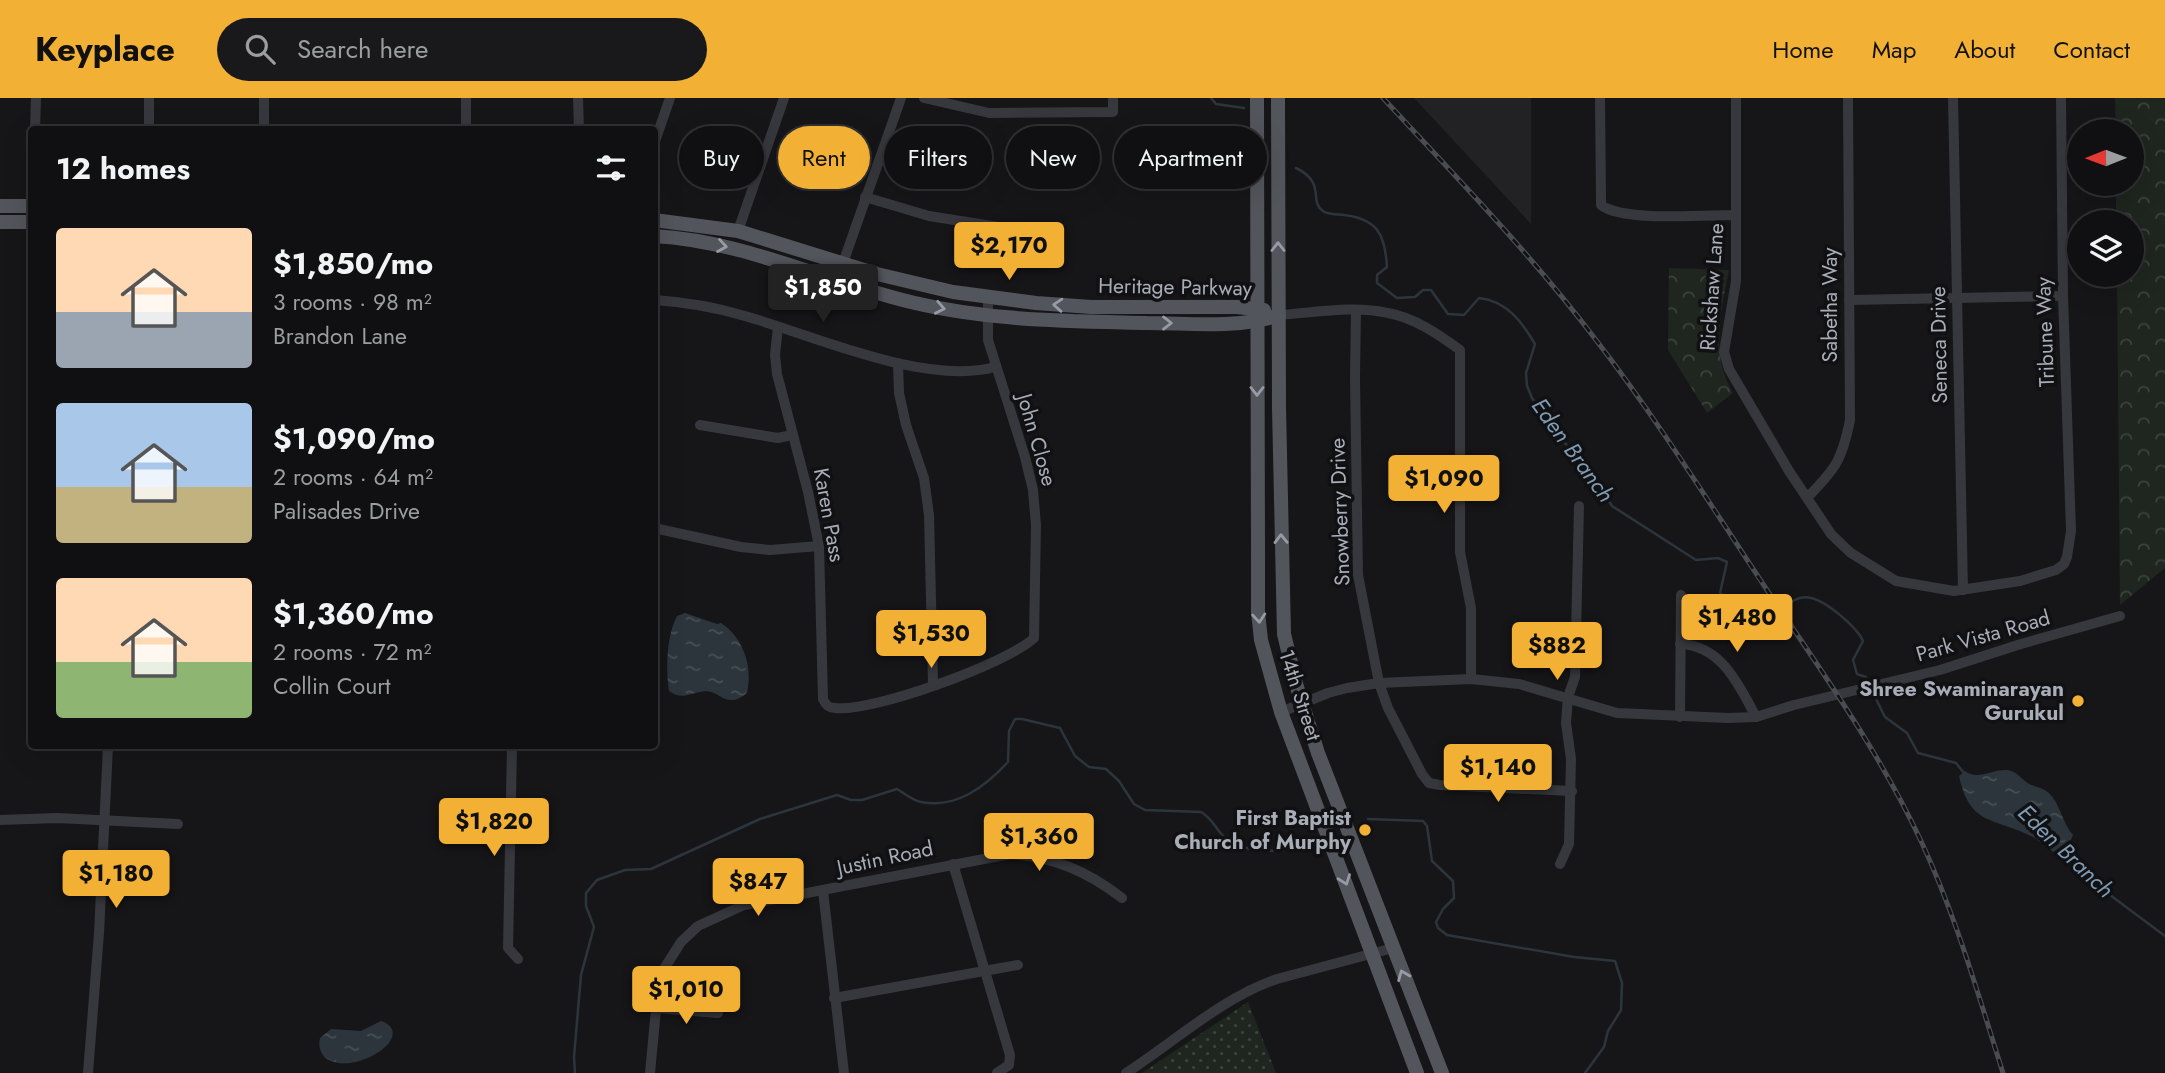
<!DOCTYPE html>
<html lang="en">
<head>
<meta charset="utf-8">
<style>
  :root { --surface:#101012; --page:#19191b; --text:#f1f3f6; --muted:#9c9d9f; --line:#303032; --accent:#f2b134 }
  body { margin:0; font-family:Jost,sans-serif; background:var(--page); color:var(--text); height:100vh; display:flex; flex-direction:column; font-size:26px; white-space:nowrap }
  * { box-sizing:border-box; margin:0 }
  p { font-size:23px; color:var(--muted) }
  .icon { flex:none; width:38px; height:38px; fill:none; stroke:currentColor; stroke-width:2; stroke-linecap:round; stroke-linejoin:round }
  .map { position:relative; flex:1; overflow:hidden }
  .drawer { position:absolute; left:28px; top:28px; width:630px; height:623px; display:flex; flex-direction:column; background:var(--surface); border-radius:7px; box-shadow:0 7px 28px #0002,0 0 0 2px var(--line) }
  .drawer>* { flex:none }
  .banner { position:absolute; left:679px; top:28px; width:665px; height:63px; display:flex; gap:14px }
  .needle { width:46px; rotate:269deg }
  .buttons { position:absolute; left:2067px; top:21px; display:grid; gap:14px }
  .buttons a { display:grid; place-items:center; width:77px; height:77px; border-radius:50%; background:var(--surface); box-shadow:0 7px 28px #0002,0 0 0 2px var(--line); font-size:35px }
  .price { position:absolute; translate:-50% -60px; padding:0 16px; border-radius:7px; background:var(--accent); color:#111; font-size:23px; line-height:46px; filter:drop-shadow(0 2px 4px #0008) }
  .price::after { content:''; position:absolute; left:50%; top:42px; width:21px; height:16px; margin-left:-10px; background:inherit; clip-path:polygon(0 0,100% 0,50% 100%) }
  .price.on { background:#222; color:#fff }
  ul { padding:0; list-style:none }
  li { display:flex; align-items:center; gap:21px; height:175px; padding:0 28px }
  li span { display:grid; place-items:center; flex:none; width:196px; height:140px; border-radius:7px; color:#555 }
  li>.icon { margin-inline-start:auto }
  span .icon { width:84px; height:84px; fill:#fffc; stroke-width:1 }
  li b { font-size:30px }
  h2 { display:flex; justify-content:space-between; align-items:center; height:84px; padding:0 28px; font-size:30px }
  .chip { padding:0 24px; border-radius:32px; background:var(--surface); box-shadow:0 7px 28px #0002,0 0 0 2px var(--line); font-size:24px; line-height:63px }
  .chip.on { background:var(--accent); color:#111 }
  header { display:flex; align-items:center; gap:42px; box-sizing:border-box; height:98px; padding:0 35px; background:var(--accent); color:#111 }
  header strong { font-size:33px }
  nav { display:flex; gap:38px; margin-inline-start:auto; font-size:24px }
  .search { width:490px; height:63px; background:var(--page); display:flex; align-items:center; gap:18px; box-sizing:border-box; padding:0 24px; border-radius:38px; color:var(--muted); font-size:26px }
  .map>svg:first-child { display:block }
  .built { fill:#222225 }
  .grass { fill:url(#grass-dots) }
  .forest { fill:url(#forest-crowns) }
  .water { fill:url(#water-ripples) }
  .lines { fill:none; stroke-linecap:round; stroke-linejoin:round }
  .stream { stroke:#2c353c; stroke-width:2.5 }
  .minor { stroke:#37383d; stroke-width:10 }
  .major { stroke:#53555c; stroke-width:14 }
  .rail-casing { stroke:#4a4c52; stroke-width:5 }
  .rail { stroke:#111113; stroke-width:2.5; stroke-dasharray:8; stroke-linecap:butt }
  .oneway { stroke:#979ba6 }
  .poi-dot { fill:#f2b134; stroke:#111113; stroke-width:2.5 }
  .labels { text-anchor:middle; stroke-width:7; stroke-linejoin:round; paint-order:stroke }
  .street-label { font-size:21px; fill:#a8adb8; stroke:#111113 }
  .poi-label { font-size:21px; font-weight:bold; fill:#a8adb8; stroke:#111113; text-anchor:end }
  .water-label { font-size:23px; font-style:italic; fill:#7f9bb3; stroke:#111113 }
</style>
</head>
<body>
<header>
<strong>Keyplace</strong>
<div class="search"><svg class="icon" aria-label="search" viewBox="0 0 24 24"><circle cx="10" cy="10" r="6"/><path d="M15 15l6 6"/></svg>Search here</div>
<nav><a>Home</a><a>Map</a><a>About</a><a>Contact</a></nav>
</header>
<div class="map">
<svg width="2165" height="975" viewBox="0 0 2165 975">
  <defs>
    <pattern id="grass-dots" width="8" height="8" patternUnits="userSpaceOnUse" patternTransform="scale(1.75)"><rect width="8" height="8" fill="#1e261f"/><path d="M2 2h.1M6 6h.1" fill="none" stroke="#3c433d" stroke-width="1.8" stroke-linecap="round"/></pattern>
    <pattern id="forest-crowns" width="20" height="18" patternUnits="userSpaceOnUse" patternTransform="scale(1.75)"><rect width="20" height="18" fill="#1e261f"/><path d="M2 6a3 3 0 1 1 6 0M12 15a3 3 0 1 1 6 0" fill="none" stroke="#3c433d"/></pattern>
    <pattern id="water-ripples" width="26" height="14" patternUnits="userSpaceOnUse" patternTransform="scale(1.75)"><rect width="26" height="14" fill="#2c353c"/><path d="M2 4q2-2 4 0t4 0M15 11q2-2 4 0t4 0" fill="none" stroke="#485056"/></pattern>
  </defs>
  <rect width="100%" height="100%" fill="#161618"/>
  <path class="built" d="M1414,0H1531V126Z"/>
  <path class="grass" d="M1248,904L1276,975H1142Z"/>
  <g class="forest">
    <path d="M2115,0H2165V470L2120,507L2117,177H2132V124H2116V86H2132V33H2116Z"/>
    <path d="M1669,170L1729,172C1721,213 1710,256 1733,295L1707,315L1668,252Z"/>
  </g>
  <g class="water">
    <path d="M685,515L717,526L721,525C744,540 753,570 747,595C727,612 720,593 706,593C692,594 683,603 669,593C666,570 666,540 677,518Z"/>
    <path d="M1965,673C1978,683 1992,671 2007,672C2017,673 2021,681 2029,686C2036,689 2043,690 2049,695C2061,707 2062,725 2073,737L2064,757L2058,758C2050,751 2040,743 2031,738C1993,719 1970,728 1959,678Z"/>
    <path d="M381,923C417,936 362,975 331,963C321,959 318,950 320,940L331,931L361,933Z"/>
  </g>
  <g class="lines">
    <g class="stream">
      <path d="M1211,0L1216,6L1244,10"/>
      <path d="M1296,70C1327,85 1308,103 1323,113C1328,117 1338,116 1344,117C1378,121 1385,137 1387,169L1377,177V185L1397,200L1415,199L1423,192H1431L1448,216L1464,217L1479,200C1507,203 1522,224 1535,246L1526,275L1527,288L1532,300L1576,360L1592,376L1612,408L1696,462L1718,460L1727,464L1720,495C1737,509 1751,515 1773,511"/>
      <path d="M1784,507C1793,503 1801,497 1811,500C1826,503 1857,529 1863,543L1853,562L1857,576L1866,579"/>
      <path d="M1874,597L1885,619L1907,635L1918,655L1956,665L1964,675"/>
      <path d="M1368,721L1423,723L1427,728L1432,763L1453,783L1454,800L1443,811L1436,824L1438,830L1447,837L1574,859L1615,863L1622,885L1621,912L1608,933L1604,949L1585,975"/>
      <path d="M2067,749L2110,797L2165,838"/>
      <path d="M575,975L574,959L581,877L594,829L586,808V795L597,782L625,772L651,771L760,721L837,697L851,702H862L897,691C904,695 913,703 921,704C956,711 985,689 1008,664L1009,633L1015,621H1022L1060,630L1075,658L1089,669L1106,671L1119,683L1134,706L1145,712L1201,714C1212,720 1215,730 1224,739C1239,754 1286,757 1304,746"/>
    </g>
    <g class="minor">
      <path d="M466,0V32"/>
      <path d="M578,0L579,32"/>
      <path d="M924,0L989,15L1113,14V0"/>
      <path d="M1600,0L1601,101V107C1622,124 1707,117 1736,117"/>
      <path d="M1736,0V183L1724,254L1729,271L1789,373L1831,436L1851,455L1896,483L1954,493L2020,483L2056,472L2064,466L2067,459L2071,433L2063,198L2061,0"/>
      <path d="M1953,0L1963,492"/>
      <path d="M35,32L36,0"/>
      <path d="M149,32V0"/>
      <path d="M264,32V0"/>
      <path d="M654,46L670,0"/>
      <path d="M865,99L929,118L1018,132"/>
      <path d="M738,133L784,0"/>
      <path d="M843,165L901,0"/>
      <path d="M654,202C685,204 715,209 745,218C815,238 925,288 995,269"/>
      <path d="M1849,202L2063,198"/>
      <path d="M1356,212L1355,279L1358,477L1379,585L1388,610L1422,676L1429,685L1440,687L1572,693"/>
      <path d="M1279,217C1313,215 1353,207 1388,215C1415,220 1438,236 1460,252V454L1471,510V581"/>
      <path d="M778,229L775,257L777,276L808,394L819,448L823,601C825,606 829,610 835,610C871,615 1008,565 1034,540L1036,427L1033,392L1025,359L988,242V199"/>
      <path d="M898,265L899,295L906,327L924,380L929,417L933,587"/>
      <path d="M700,327L778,340L792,337"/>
      <path d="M1808,399C1836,370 1842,362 1850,322L1848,0"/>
      <path d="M654,430L741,449L770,452L819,448"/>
      <path d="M1680,546C1721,547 1739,587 1756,619"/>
      <path d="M1281,614L1328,595L1347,590L1379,585L1471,581L1519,586L1617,615L1728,620L1756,619L1794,607L1940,572L2021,546L2120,518"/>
      <path d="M1680,619L1681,497"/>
      <path d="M512,648L508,850L518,861"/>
      <path d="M0,722L57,720L178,726"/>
      <path d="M953,766L1010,957L1009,967L997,975"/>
      <path d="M1560,766L1569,746L1571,661L1566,625L1568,599L1575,579L1579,408"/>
      <path d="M823,793L844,975"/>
      <path d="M834,900L1018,867"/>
      <path d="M656,910L718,915"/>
      <path d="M88,975L99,835L108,648"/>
      <path d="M650,975L658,890L662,874L681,844L698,828L744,807L1010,756C1054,759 1087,773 1122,800"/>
      <path d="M1126,975C1174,944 1223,899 1277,881L1393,850"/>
    </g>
    <g class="major">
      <path d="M1257,0L1258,460V514L1261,542L1281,614L1417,975"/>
      <path d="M1278,0L1279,310L1284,536L1296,586L1318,655L1442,975"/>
      <path d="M0,108H32"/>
      <path d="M654,122L738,133L877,176L953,194L1036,205L1091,209H1237L1264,212"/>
      <path d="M0,124H32"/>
      <path d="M654,138C746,143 827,185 915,205C991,223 1070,223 1147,225C1190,225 1238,231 1279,217"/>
    </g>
    <defs>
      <path id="rail" d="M1383,0C1456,79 1531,156 1596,242C1657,321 1710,406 1765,489C1820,571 1879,653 1921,743C1956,818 1978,896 2003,975"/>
    </defs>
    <use href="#rail" class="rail-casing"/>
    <use href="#rail" class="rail"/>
  </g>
  <defs><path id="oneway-chevron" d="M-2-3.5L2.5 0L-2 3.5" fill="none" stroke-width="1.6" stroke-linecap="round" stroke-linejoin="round" transform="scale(1.75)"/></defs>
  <g class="oneway">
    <use href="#oneway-chevron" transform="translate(722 148) rotate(9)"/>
    <use href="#oneway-chevron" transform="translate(1278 149) rotate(-90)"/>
    <use href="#oneway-chevron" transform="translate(1058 207) rotate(-176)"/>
    <use href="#oneway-chevron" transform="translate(940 210) rotate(11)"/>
    <use href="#oneway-chevron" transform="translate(1167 225)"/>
    <use href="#oneway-chevron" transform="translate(1257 293) rotate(90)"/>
    <use href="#oneway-chevron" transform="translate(1281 441) rotate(-91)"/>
    <use href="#oneway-chevron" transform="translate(1259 520) rotate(85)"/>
    <use href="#oneway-chevron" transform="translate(1345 782) rotate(70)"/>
    <use href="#oneway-chevron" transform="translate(1403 877) rotate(-112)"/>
  </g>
  <g class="poi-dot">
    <circle cx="2078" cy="603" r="7"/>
    <circle cx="1365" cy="732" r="7"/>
  </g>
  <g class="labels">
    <g class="street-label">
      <text transform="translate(1175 189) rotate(1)" y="7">Heritage Parkway</text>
      <text transform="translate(1712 189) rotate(-86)" y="7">Rickshaw Lane</text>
      <text transform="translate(1830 207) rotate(-90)" y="7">Sabetha Way</text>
      <text transform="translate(2045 234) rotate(-92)" y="7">Tribune Way</text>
      <text transform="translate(1939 247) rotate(-91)" y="7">Seneca Drive</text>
      <text transform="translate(1037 342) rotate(74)" y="7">John Close</text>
      <text transform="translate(1340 414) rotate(-92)" y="7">Snowberry Drive</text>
      <text transform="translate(829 417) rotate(80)" y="7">Karen Pass</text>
      <text transform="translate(1983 538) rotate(-16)" y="7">Park Vista Road</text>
      <text transform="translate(1300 597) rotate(72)" y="7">14th Street</text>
      <text transform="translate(885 760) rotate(-12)" y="7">Justin Road</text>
    </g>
    <g class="poi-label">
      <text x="2064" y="598">Shree Swaminarayan<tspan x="2064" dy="24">Gurukul</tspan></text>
      <text x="1351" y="727">First Baptist<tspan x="1351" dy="24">Church of Murphy</tspan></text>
    </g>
    <g class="water-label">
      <text transform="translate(1573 352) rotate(54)" y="8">Eden Branch</text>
      <text transform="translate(2066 753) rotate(44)" y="8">Eden Branch</text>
    </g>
  </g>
</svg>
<div class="buttons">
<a><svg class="needle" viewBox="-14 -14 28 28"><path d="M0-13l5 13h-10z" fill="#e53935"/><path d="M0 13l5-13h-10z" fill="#9c9d9f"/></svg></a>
<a><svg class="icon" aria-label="layers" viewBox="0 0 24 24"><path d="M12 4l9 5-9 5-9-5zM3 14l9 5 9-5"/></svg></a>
</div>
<b class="price" style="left:1009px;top:184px">$2,170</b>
<b class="price on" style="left:823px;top:226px">$1,850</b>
<b class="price" style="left:1444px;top:417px">$1,090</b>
<b class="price" style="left:1737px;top:556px">$1,480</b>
<b class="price" style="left:931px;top:572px">$1,530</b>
<b class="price" style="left:1557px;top:584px">$882</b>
<b class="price" style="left:1498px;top:706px">$1,140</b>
<b class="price" style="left:494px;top:760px">$1,820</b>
<b class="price" style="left:1039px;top:775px">$1,360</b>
<b class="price" style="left:116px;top:812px">$1,180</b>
<b class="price" style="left:758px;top:820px">$847</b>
<b class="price" style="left:686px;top:928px">$1,010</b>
<div class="banner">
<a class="chip">Buy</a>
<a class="chip on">Rent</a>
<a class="chip">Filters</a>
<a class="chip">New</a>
<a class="chip">Apartment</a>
</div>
<section class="drawer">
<h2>12 homes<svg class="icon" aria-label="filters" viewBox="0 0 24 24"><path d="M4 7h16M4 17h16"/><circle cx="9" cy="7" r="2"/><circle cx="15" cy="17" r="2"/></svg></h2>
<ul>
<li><span style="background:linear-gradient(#ffd9b3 60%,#9aa5b1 0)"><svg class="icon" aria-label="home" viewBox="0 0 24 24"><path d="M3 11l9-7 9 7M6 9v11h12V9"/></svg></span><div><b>$1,850/mo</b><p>3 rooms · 98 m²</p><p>Brandon Lane</p></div></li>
<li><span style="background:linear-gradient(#a9c7e8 60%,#c2b280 0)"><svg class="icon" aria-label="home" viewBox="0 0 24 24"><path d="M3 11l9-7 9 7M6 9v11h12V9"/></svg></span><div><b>$1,090/mo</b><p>2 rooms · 64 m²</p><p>Palisades Drive</p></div></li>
<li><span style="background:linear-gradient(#ffd9b3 60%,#8fb573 0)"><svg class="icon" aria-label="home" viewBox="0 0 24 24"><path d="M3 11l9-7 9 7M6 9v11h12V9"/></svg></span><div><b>$1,360/mo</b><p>2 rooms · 72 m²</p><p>Collin Court</p></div></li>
</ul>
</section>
</div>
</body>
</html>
